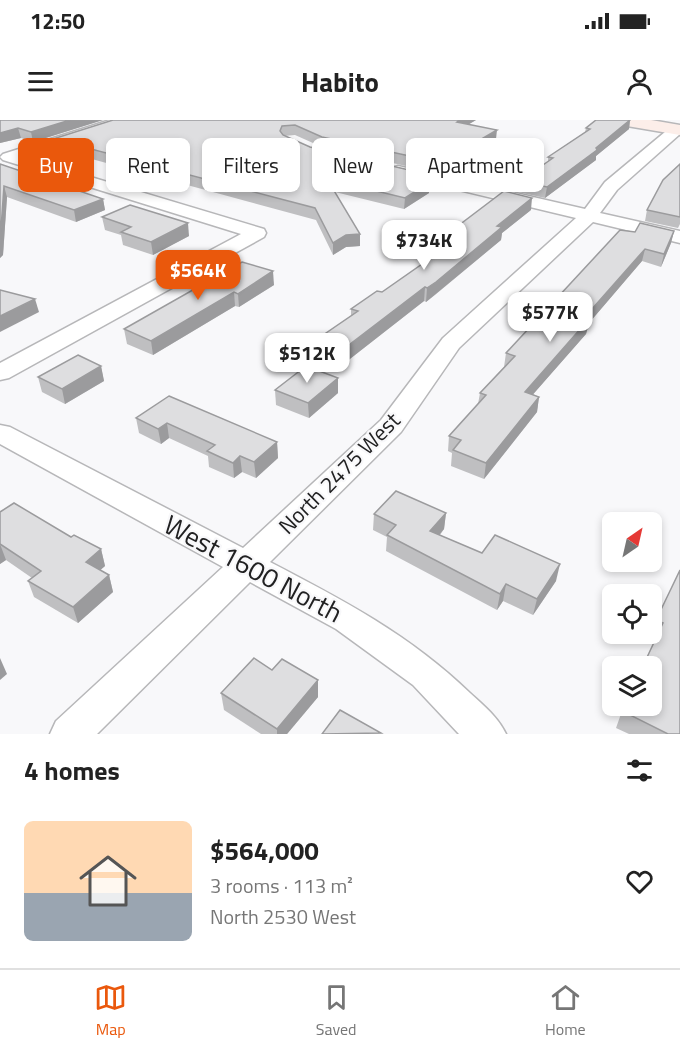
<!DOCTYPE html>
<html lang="en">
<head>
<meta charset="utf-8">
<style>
  :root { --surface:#fff; --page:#f6f6f6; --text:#222; --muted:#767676; --line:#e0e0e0; --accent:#ea580c }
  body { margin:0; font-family:"Titillium Web",sans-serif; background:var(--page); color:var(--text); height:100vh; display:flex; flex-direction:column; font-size:22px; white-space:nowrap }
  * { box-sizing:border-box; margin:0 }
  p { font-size:20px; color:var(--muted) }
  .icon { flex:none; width:33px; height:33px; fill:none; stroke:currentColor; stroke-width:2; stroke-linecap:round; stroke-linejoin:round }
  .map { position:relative; height:614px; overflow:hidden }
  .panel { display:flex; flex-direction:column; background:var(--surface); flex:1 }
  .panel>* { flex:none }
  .top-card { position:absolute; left:18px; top:18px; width:645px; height:54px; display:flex; gap:12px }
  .needle { width:39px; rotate:34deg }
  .fabs { position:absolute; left:602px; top:392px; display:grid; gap:12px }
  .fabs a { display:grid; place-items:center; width:60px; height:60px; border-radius:9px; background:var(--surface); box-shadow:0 3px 9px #0003; font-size:30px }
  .price { position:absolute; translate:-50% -51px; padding:0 14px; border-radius:12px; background:#fff; color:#222; font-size:20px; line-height:39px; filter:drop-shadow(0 2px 3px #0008) }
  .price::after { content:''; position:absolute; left:50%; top:36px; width:18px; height:14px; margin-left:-9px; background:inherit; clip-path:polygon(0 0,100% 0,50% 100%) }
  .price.selected { background:var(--accent); color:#fff }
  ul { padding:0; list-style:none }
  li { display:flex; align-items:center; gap:18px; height:150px; padding:0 24px }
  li+li { border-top:2px solid var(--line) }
  li span { display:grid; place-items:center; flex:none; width:168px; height:120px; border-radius:9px; color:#555 }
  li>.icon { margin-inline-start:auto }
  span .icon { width:72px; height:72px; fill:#fffc; stroke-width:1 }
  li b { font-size:26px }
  h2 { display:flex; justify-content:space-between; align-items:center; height:72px; padding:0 24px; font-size:26px }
  .chip { padding:0 21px; border-radius:9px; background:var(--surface); box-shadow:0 3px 9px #0003; font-size:21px; line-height:54px }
  .chip.selected { background:var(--accent); color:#fff }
  .status { display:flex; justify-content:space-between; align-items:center; height:42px; padding:0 30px; background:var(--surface); direction:ltr }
  .status svg { height:16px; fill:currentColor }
  header { display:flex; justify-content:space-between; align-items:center; height:78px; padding:0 24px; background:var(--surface); font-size:27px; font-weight:700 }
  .tabs { display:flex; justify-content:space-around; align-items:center; height:84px; border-top:2px solid var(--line); background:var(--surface); font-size:16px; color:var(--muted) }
  .tabs a { display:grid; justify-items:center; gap:3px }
  .tabs .selected { color:var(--accent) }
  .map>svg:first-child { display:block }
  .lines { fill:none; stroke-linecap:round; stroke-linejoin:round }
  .minor-casing { stroke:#b7b7b9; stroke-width:3 }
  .secondary-casing { stroke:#b7b7b9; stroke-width:3 }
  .minor { fill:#fff; fill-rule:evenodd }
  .secondary { fill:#fceee9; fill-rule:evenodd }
  .wall { fill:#bfbfc1 }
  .shaded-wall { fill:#9b9b9d }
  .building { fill:#dedee0; stroke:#9b9b9d; stroke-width:1.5 }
  .labels { text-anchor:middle; stroke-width:4.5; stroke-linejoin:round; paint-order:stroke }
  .street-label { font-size:22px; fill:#212122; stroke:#f8f8fa }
  .near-street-label { font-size:27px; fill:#212122; stroke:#f8f8fa }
</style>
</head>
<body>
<div class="status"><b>12:50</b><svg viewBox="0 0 49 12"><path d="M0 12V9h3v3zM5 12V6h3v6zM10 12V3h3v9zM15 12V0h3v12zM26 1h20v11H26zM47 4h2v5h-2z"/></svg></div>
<header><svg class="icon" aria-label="menu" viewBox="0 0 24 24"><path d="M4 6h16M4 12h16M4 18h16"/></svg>Habito<svg class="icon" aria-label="person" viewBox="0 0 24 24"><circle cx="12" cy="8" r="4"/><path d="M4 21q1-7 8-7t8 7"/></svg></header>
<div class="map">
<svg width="680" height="614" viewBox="0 0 680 614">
  <rect width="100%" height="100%" fill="#f8f8fa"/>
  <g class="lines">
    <defs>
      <g id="minor">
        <path d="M110,0H130L128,3L24,37L264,109L266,113L264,117L9,258L0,260V243L241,114L3,40L0,37L3,34Z"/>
        <path d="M676,6L680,7V14L617,70L600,93L680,111V123L593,102L459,228L401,312L270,442C343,480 410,515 470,573C484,586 498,597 506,614H459L413,565L336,509L250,462L97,614H50L56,601L223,447L0,324V305L10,307L243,428L381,300L443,218L576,98L392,54L390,51L392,48L398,46L585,89L605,62L671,7Z"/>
      </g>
      <path id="secondary" d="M613,0H651L680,5V15L621,5Z"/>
    </defs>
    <use href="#minor" class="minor-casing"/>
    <use href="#secondary" class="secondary-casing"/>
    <use href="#minor" class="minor"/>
    <use href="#secondary" class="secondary"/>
  </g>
  <g class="wall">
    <path d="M0,0H103L33,22L21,18L0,23Z"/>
    <path d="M113,0H476L469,4L496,19L482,28L481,36L450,56L322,27L295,15L284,16L310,27L435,56L434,67L429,69V73L404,89L335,72L360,126L346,127L333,135L316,100L55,29L53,19Z"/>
    <path d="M630,0L629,9L596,36V40L545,78L518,72L520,61L548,42V37L585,12L586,8Z"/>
    <path d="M0,44L103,79L105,90L76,102L7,77L3,135L0,138Z"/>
    <path d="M680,44V104L678,108L645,101L647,90Z"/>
    <path d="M531,90L502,113L501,120L435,175L426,182L424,181L337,249L311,239L310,224L351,196V189L382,172L421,145V134Z"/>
    <path d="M102,97L189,116L153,135L123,125L121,115L105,110Z"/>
    <path d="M674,111L671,123L661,147L642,141L589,203L586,214L533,274L539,277L537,292L484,359L451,346L452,333L448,331L449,316L478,284L480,273L504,247L506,233L635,112Z"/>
    <path d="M242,142L274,165L239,187L235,186L153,235L127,224L124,209Z"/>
    <path d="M101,246L104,261L65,284L42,272L38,257Z"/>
    <path d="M338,258V273L309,298L276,285L275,270Z"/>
    <path d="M136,298L277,322L278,338L256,358L242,352L234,358L209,347L208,336L169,318L161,324L139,313Z"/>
    <path d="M0,392L71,417L101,429L105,446L100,450L109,455L113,472L78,503L34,477L28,461L32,458L6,440L0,444Z"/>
    <path d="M446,393L444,409L440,415L482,433L556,461L533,495L503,481L497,490L386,431L387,417L373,410L374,394Z"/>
    <path d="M680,450V614H629L616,608L622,591L656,519L651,517L656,500Z"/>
    <path d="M272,550L318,560V577L287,614H261L224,590L221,573Z"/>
  </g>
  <g class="shaded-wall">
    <path d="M70,0H103L33,22L31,12Z"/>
    <path d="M460,0H476L456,12L457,2Z"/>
    <path d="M630,0L629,9L596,36V40L545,78L547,67Z"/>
    <path d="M18,8L21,18L0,23V13Z"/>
    <path d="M497,10L496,19L482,28L481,36L450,56L451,45L473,24Z"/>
    <path d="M435,56L434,67L429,69V73L404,89L405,78L426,61Z"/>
    <path d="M4,66L7,77L3,135L0,138V123Z"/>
    <path d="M532,78L531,90L502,113L501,120L426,182L427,168L497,106Z"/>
    <path d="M103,79L105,90L76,102L74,90Z"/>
    <path d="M188,103L189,116L153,135L151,122Z"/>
    <path d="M674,111L671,123L661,147L664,134Z"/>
    <path d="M360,114V126L346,127L333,135V123L346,115Z"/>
    <path d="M645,129L642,141L589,203L586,214L522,287L525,272L584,198Z"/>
    <path d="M273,151L274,165L239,187L238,174Z"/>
    <path d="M425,167L424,181L337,249V234Z"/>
    <path d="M234,172L235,186L153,235L151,221Z"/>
    <path d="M35,179L39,192L0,212V196Z"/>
    <path d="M101,246L104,261L65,284L62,269Z"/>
    <path d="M338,258V273L309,298L308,283Z"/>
    <path d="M539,277L537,292L484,359L486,343Z"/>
    <path d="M167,303L169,318L161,324L158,309Z"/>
    <path d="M277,322L278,338L256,358L254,342Z"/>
    <path d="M240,336L242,352L234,358L233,343Z"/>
    <path d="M446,393L444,409L429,427L430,411Z"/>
    <path d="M0,424L6,440L0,444Z"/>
    <path d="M101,429L105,446L90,459L86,442Z"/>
    <path d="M560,444L556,461L533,495L537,479Z"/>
    <path d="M109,455L113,472L78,503L73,487Z"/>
    <path d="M506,464L503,481L497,490L500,474Z"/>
    <path d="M0,538L7,554L0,560Z"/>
    <path d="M318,560V577L287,614H277V609Z"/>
  </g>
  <g class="building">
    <path d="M0,0H70L31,12L18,8L0,13Z"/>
    <path d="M113,0H460L457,2L497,10L473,24L482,26L451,45L322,17L295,5L282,6L280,11L283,15L310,27L435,56L426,61L430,62L405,78L327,59L360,114L346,115L333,123L315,88L53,19Z"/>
    <path d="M596,0H630L596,28L597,30L547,67L520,61L553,38L548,37L590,9L586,8Z"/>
    <path d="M0,44L103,79L74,90L4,66L0,123Z"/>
    <path d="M680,44V97L647,90L663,60Z"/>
    <path d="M504,71L532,78L497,106L502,107L436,162L427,168L425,167L337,234L310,224L358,191L351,189L377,171L382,172L432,137L421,134Z"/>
    <path d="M130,85L188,103L151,122L121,112L131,107L102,97Z"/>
    <path d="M640,103L674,111L664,134L645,129L584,198L589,199L525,272L539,277L486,343L453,330L461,320L449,316L486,275L480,273L515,236L506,233L620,110L635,112Z"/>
    <path d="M242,142L273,151L238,174L234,172L151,221L124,209Z"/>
    <path d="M0,170L35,179L0,196Z"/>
    <path d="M78,235L101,246L62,269L38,257Z"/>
    <path d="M306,246L338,258L308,283L275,270Z"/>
    <path d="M169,276L277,322L254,342L240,336L233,343L207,331L215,325L167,303L158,309L136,298Z"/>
    <path d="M396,371L446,393L430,411L482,433L495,415L560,444L537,479L506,464L500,474L387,415L396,405L374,394Z"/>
    <path d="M14,383L71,417L74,415L101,429L86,442L109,455L73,487L28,461L41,451L0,424V392Z"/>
    <path d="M680,450V614H668L622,591L625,585H651V546H643L663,503L656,500Z"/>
    <path d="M254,538L272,550L282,539L318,560L277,609L221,573Z"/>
    <path d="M340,590L381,613L322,614Z"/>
  </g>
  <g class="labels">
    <g class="street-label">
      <text transform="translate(339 353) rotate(-45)" y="8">North 2475 West</text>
    </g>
    <g class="near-street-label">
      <text transform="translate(253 449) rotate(28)" y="9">West 1600 North</text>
    </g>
  </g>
</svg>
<div class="fabs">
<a><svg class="needle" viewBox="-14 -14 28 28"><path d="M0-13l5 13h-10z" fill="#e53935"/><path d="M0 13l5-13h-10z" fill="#767676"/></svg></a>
<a><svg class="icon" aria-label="locate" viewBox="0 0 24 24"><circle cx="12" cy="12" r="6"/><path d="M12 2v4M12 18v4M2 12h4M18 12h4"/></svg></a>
<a><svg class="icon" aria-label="layers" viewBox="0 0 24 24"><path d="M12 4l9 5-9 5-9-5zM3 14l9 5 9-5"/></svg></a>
</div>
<b class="price" style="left:424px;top:151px">$734K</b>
<b class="price selected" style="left:198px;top:181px">$564K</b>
<b class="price" style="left:550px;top:223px">$577K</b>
<b class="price" style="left:307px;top:264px">$512K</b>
<div class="top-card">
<a class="chip selected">Buy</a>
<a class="chip">Rent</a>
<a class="chip">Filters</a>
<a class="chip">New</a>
<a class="chip">Apartment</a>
</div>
</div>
<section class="panel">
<h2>4 homes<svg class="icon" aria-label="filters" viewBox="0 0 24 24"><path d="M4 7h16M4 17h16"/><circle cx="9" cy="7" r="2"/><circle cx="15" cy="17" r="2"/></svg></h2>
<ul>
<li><span style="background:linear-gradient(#ffd9b3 60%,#9aa5b1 0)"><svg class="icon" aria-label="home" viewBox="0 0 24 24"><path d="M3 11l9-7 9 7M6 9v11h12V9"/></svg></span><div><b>$564,000</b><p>3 rooms · 113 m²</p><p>North 2530 West</p></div><svg class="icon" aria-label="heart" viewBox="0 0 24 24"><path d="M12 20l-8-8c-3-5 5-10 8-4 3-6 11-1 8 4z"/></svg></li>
</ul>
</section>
<nav class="tabs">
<a class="selected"><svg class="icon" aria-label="map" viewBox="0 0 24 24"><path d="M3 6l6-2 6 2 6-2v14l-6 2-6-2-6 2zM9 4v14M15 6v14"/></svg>Map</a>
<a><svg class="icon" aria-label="saved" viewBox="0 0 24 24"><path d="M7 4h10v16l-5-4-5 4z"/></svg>Saved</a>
<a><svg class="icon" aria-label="home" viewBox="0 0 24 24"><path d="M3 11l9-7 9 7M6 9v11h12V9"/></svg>Home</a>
</nav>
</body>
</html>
